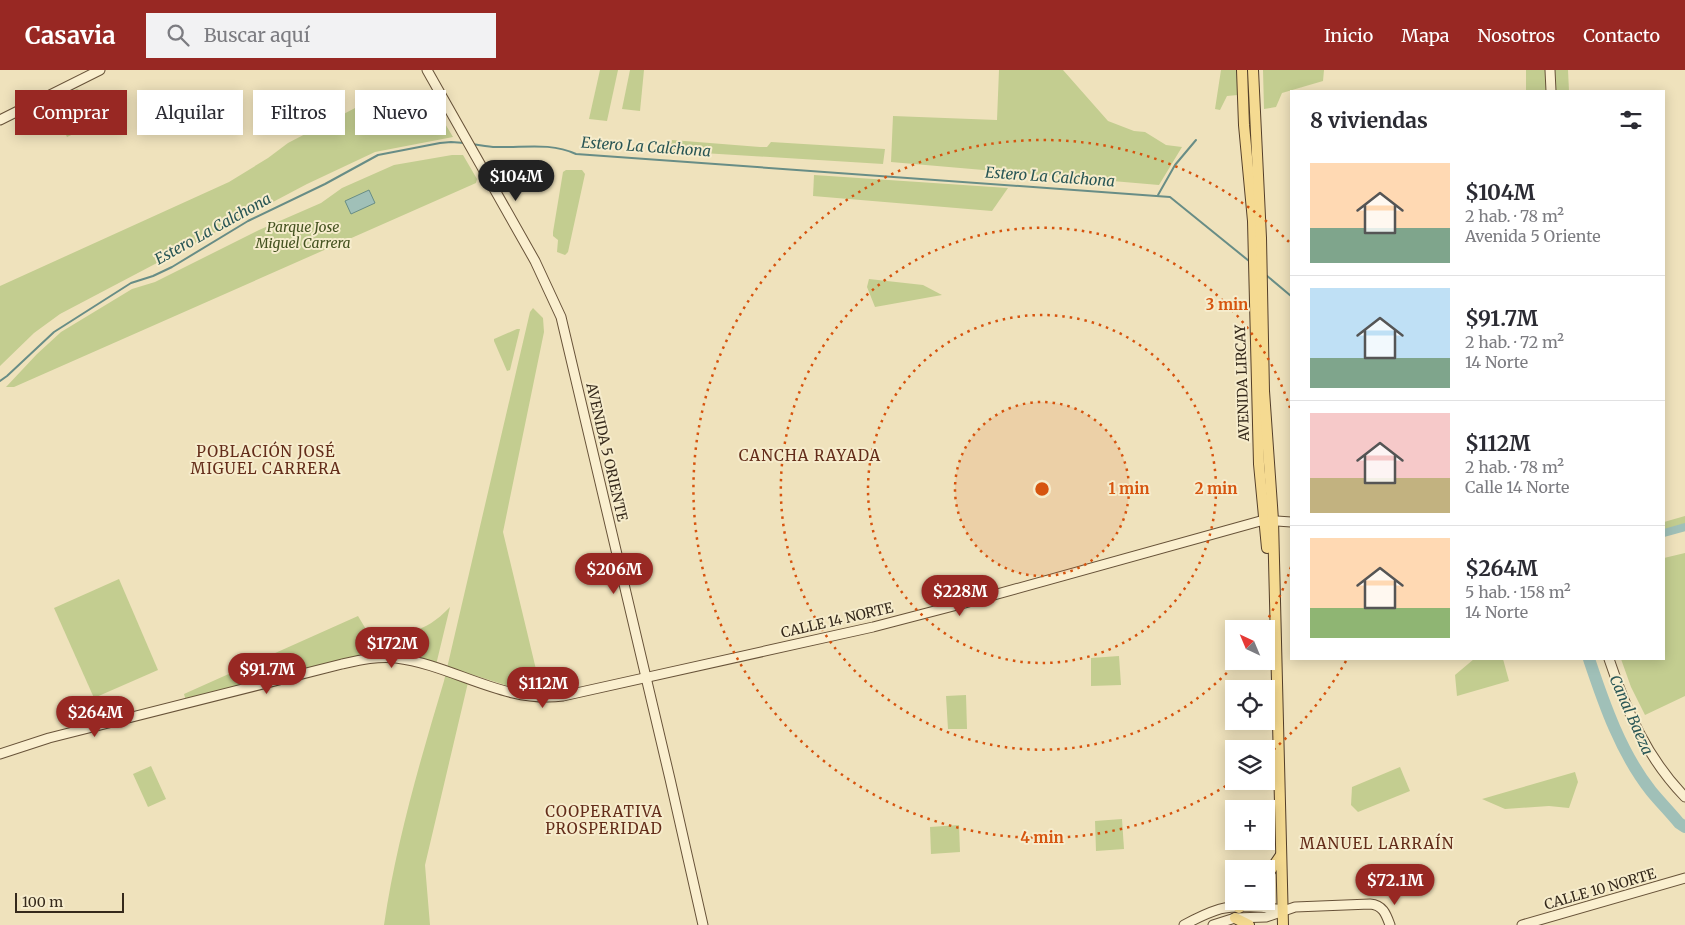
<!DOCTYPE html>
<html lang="es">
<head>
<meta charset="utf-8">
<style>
  :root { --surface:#fff; --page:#f2f2f3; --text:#2b2b33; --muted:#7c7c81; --line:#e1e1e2; --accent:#982823 }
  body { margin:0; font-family:Merriweather,serif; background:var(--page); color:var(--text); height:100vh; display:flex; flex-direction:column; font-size:19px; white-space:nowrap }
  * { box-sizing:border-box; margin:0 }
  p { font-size:16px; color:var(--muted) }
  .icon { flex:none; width:28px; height:28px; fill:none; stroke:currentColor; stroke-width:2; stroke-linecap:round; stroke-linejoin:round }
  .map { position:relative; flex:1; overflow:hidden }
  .drawer { position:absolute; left:1290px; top:20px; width:375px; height:570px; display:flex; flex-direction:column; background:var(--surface); border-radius:0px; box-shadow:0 2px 12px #0003 }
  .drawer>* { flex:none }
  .banner { position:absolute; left:15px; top:20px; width:475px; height:45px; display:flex; gap:10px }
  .needle { width:32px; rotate:316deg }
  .controls { position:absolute; left:1225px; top:550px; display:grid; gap:10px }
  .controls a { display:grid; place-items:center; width:50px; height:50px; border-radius:0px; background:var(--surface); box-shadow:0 2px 12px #0003; font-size:25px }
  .scale { position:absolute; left:15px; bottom:12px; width:109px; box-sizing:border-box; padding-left:5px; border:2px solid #35291b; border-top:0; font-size:14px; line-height:18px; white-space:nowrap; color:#35291b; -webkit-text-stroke:4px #f6eccc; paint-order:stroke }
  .price { position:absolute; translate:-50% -42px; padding:0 11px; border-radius:18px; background:var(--accent); color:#fff; font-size:16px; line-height:32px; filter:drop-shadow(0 1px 2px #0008) }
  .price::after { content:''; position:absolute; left:50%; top:30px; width:15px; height:11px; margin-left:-8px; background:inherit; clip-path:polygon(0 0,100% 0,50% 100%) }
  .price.on { background:#222; color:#fff }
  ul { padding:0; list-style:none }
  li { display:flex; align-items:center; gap:15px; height:125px; padding:0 20px }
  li+li { border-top:1px solid var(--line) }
  li span { display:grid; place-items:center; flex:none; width:140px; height:100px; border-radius:0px; color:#555 }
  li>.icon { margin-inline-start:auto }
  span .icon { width:60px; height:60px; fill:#fffc; stroke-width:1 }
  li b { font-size:21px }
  h2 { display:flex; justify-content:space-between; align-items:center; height:60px; padding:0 20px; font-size:21px }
  .chip { padding:0 18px; border-radius:0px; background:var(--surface); box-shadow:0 2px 12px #0003; font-size:18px; line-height:45px }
  .chip.on { background:var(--accent); color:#fff }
  header { display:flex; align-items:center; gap:30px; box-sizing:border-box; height:70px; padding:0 25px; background:var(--accent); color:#fff }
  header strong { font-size:24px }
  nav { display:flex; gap:28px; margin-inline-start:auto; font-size:18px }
  .search { width:350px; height:45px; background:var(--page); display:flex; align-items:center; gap:12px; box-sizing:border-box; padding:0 18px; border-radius:0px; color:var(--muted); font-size:19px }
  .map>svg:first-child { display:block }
  .green { fill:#c3cd90 }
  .water { fill:#a0c0b8; stroke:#688d86 }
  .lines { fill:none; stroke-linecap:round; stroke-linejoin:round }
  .stream { stroke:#688d86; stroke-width:2 }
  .canal { stroke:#a0c0b8; stroke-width:8 }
  .river { stroke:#a0c0b8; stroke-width:12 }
  .secondary-casing { stroke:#685339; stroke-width:11 }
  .primary-casing { stroke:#543f2a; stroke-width:12 }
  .secondary { stroke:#faefcf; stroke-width:9 }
  .primary { stroke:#f5da91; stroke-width:10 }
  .ring { fill:none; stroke:#d6540e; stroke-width:2.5; stroke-dasharray:2.5 5 }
  .labels { text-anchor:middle; stroke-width:4; stroke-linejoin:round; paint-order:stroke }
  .park-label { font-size:14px; font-style:italic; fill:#445220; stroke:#f6eccc }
  .street-label { font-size:14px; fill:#35291b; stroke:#f6eccc }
  .water-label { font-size:15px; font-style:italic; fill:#295655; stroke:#f6eccc }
  .neighbourhood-label { font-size:15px; letter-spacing:1px; fill:#632c19; stroke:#f6eccc }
  .centre { fill:#d6540e; stroke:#f6eccc; stroke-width:2.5 }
  .ring-label { font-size:15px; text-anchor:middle; font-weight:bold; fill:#d6540e; stroke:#f6eccc; stroke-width:4; stroke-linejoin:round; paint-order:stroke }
</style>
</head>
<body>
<header>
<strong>Casavia</strong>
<div class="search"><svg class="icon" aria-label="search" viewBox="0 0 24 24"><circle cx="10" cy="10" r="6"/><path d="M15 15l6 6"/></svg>Buscar aquí</div>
<nav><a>Inicio</a><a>Mapa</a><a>Nosotros</a><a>Contacto</a></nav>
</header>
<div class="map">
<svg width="1685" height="855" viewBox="0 0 1685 855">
  <rect width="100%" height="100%" fill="#efe2bc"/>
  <g class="green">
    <path d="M600,0H618L607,51L589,49Z"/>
    <path d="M630,0H644L640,41L622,39Z"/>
    <path d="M999,0H1063L1108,51L1134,61L1145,62L1166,75L1182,77L1159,115L891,92L893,46L997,50Z"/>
    <path d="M1221,0H1238V25L1227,26L1220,40L1215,39Z"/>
    <path d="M1263,0H1324L1323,11L1282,23L1276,37L1264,39Z"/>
    <path d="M1526,0H1568L1569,21H1526Z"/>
    <path d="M77,19L79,20L95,54L67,67L51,33Z"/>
    <path d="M380,25L397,59L444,52L453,67L375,82L307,114L60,244L34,263L0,296V216L229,112L268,88L288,73Z"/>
    <path d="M672,70L760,77H767L771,72L885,79L883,94L670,81Z"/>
    <path d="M452,85H463L477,109L476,113L14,317H6L37,284L61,262L132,219L155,212L259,160L321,133L342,118L394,95Z"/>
    <path d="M566,100H582L585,104L568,182L565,185L557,182L558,170L553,166V162L563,102Z"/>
    <path d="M814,105L1008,118L992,141L813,126Z"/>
    <path d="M869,209L923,215L942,225L875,237L867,217Z"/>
    <path d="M533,238L543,248L544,262L503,462L540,616L537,622L521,620L470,604L425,795L430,855H384C396,773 420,691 444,611L530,242Z"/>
    <path d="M517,259H520L510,300L507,301L494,271V269Z"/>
    <path d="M1685,446V456L1664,463V452Z"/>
    <path d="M1685,483V626L1645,645L1631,617L1621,589H1664V488Z"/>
    <path d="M119,509L158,600L94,628L54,538Z"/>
    <path d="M450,537L435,599L384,585L186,631L184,624L358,546L370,566C407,562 422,566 450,537Z"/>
    <path d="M1119,586L1121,615L1091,616V588Z"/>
    <path d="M1474,589H1503L1509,611L1457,626L1455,605Z"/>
    <path d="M966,625L967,659H948L946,626Z"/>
    <path d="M151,696L166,729L148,737L133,704Z"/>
    <path d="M1400,697L1410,721L1358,742L1351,735L1352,717Z"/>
    <path d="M1575,702L1578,712L1569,738L1549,736L1505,739L1482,729Z"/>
    <path d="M1122,749L1124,779L1096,781L1095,751Z"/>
    <path d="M959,755L960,782L931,784L930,757Z"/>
  </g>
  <path class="water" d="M369,120L375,133L351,144L345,131Z"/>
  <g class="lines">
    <g class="stream">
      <path d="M472,74C480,75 488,77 496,77C523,78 550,72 576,84L1170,127L1249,191"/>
      <path d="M1158,125L1175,95L1196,70"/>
      <path d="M1266,205L1291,226"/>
      <path d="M0,311L7,306L54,262L131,213L153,206L172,197L248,151L325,114L378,85L440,73L451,72L465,73"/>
    </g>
    <path class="canal" d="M1664,463L1685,457"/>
    <path class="river" d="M1589,589C1604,634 1621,683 1651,721C1660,732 1670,742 1679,753L1685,757"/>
    <defs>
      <g id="secondary">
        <path d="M427,0L535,191L561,247L670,709L703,855"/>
        <path d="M1550,0L1551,21"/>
        <path d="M0,50L100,0"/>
        <path d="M1609,589C1626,640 1647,688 1685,727"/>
        <path d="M0,684L49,668L342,594C360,590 377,586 396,588C453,595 504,634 563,626L873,557L965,533L1264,450L1291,452"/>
        <path d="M1184,855C1195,849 1207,843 1220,839C1236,835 1265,837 1282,840"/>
        <path d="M1213,855L1235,848L1266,847L1295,837L1370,834C1383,835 1386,844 1390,855"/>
        <path d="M1522,855L1685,808"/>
      </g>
      <g id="primary">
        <path d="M1242,0L1244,55L1253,151L1259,394L1267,478"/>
        <path d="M1253,0L1261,168L1264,321L1273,450L1283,855"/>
        <path d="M1266,807L1281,785"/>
        <path d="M1239,838L1246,831"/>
        <path d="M1235,848L1249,855"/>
      </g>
    </defs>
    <use href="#secondary" class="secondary-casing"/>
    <use href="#primary" class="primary-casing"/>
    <use href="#secondary" class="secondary"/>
    <use href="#primary" class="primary"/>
  </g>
  <circle cx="1042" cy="419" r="87" fill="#d6540e" fill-opacity=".12"/>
  <g class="ring">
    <circle cx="1042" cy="419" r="87"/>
    <circle cx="1042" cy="419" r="174"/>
    <path d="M1291 497A261 261 0 0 1 1263 557M1237 592A261 261 0 1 1 1291 341"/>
    <path d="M1346 591A349 349 0 0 1 1266 686M1232 712A349 349 0 1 1 1291 174"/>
  </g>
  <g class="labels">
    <g class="park-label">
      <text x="303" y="162">Parque Jose<tspan x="303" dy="16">Miguel Carrera</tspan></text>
    </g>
    <g class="street-label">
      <text transform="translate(1242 313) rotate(-92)" y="5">AVENIDA LIRCAY</text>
      <text transform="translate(607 382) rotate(77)" y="5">AVENIDA 5 ORIENTE</text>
      <text transform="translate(837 550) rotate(-13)" y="5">CALLE 14 NORTE</text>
      <text transform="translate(1600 819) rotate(-16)" y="5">CALLE 10 NORTE</text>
    </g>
    <g class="water-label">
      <text transform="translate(646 77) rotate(4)" y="5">Estero La Calchona</text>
      <text transform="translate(1050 107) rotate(4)" y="5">Estero La Calchona</text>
      <text transform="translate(213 159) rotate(-29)" y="5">Estero La Calchona</text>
      <text transform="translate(1631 645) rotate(66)" y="5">Canal Baeza</text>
    </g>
    <g class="neighbourhood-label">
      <text x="266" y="387">POBLACIÓN JOSÉ<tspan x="266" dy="17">MIGUEL CARRERA</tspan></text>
      <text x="810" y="391">CANCHA RAYADA</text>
      <text x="604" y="747">COOPERATIVA<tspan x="604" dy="17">PROSPERIDAD</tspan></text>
      <text x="1377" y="779">MANUEL LARRAÍN</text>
    </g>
  </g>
  <circle cx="1042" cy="419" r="8" class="centre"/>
  <g class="ring-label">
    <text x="1227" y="240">3 min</text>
    <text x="1129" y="424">1 min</text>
    <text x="1216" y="424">2 min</text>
    <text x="1042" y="773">4 min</text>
  </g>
</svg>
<div class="controls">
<a><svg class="needle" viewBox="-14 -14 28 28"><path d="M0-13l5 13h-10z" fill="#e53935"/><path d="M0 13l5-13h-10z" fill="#7c7c81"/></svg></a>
<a><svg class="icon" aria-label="locate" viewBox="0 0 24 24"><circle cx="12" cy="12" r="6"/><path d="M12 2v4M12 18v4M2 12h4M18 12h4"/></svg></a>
<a><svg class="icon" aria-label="layers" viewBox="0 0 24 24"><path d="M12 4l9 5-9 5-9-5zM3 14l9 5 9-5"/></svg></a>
<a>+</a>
<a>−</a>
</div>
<div class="scale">100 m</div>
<b class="price on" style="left:516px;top:132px">$104M</b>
<b class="price" style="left:614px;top:525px">$206M</b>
<b class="price" style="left:960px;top:547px">$228M</b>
<b class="price" style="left:392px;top:599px">$172M</b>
<b class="price" style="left:267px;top:625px">$91.7M</b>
<b class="price" style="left:543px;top:639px">$112M</b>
<b class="price" style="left:95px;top:668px">$264M</b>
<b class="price" style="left:1395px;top:836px">$72.1M</b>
<div class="banner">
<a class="chip on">Comprar</a>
<a class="chip">Alquilar</a>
<a class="chip">Filtros</a>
<a class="chip">Nuevo</a>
</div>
<section class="drawer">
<h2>8 viviendas<svg class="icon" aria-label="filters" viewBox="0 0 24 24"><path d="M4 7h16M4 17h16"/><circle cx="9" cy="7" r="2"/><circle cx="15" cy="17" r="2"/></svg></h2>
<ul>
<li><span style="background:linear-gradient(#ffd9b3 65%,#7fa58c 0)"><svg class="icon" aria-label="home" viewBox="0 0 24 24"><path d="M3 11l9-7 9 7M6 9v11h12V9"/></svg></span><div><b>$104M</b><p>2 hab. · 78 m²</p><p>Avenida 5 Oriente</p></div></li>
<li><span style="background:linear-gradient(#bfe0f5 70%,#7fa58c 0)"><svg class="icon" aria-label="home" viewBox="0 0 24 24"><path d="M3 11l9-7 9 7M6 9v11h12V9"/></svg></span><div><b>$91.7M</b><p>2 hab. · 72 m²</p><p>14 Norte</p></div></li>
<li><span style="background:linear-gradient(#f6c9c9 65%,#c2b280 0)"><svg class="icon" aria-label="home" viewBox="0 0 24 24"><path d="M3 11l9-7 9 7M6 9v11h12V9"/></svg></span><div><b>$112M</b><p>2 hab. · 78 m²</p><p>Calle 14 Norte</p></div></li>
<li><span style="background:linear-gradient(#ffd9b3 70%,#8fb573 0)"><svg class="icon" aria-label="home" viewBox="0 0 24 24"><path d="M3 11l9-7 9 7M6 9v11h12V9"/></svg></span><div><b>$264M</b><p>5 hab. · 158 m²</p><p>14 Norte</p></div></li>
</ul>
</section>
</div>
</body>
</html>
